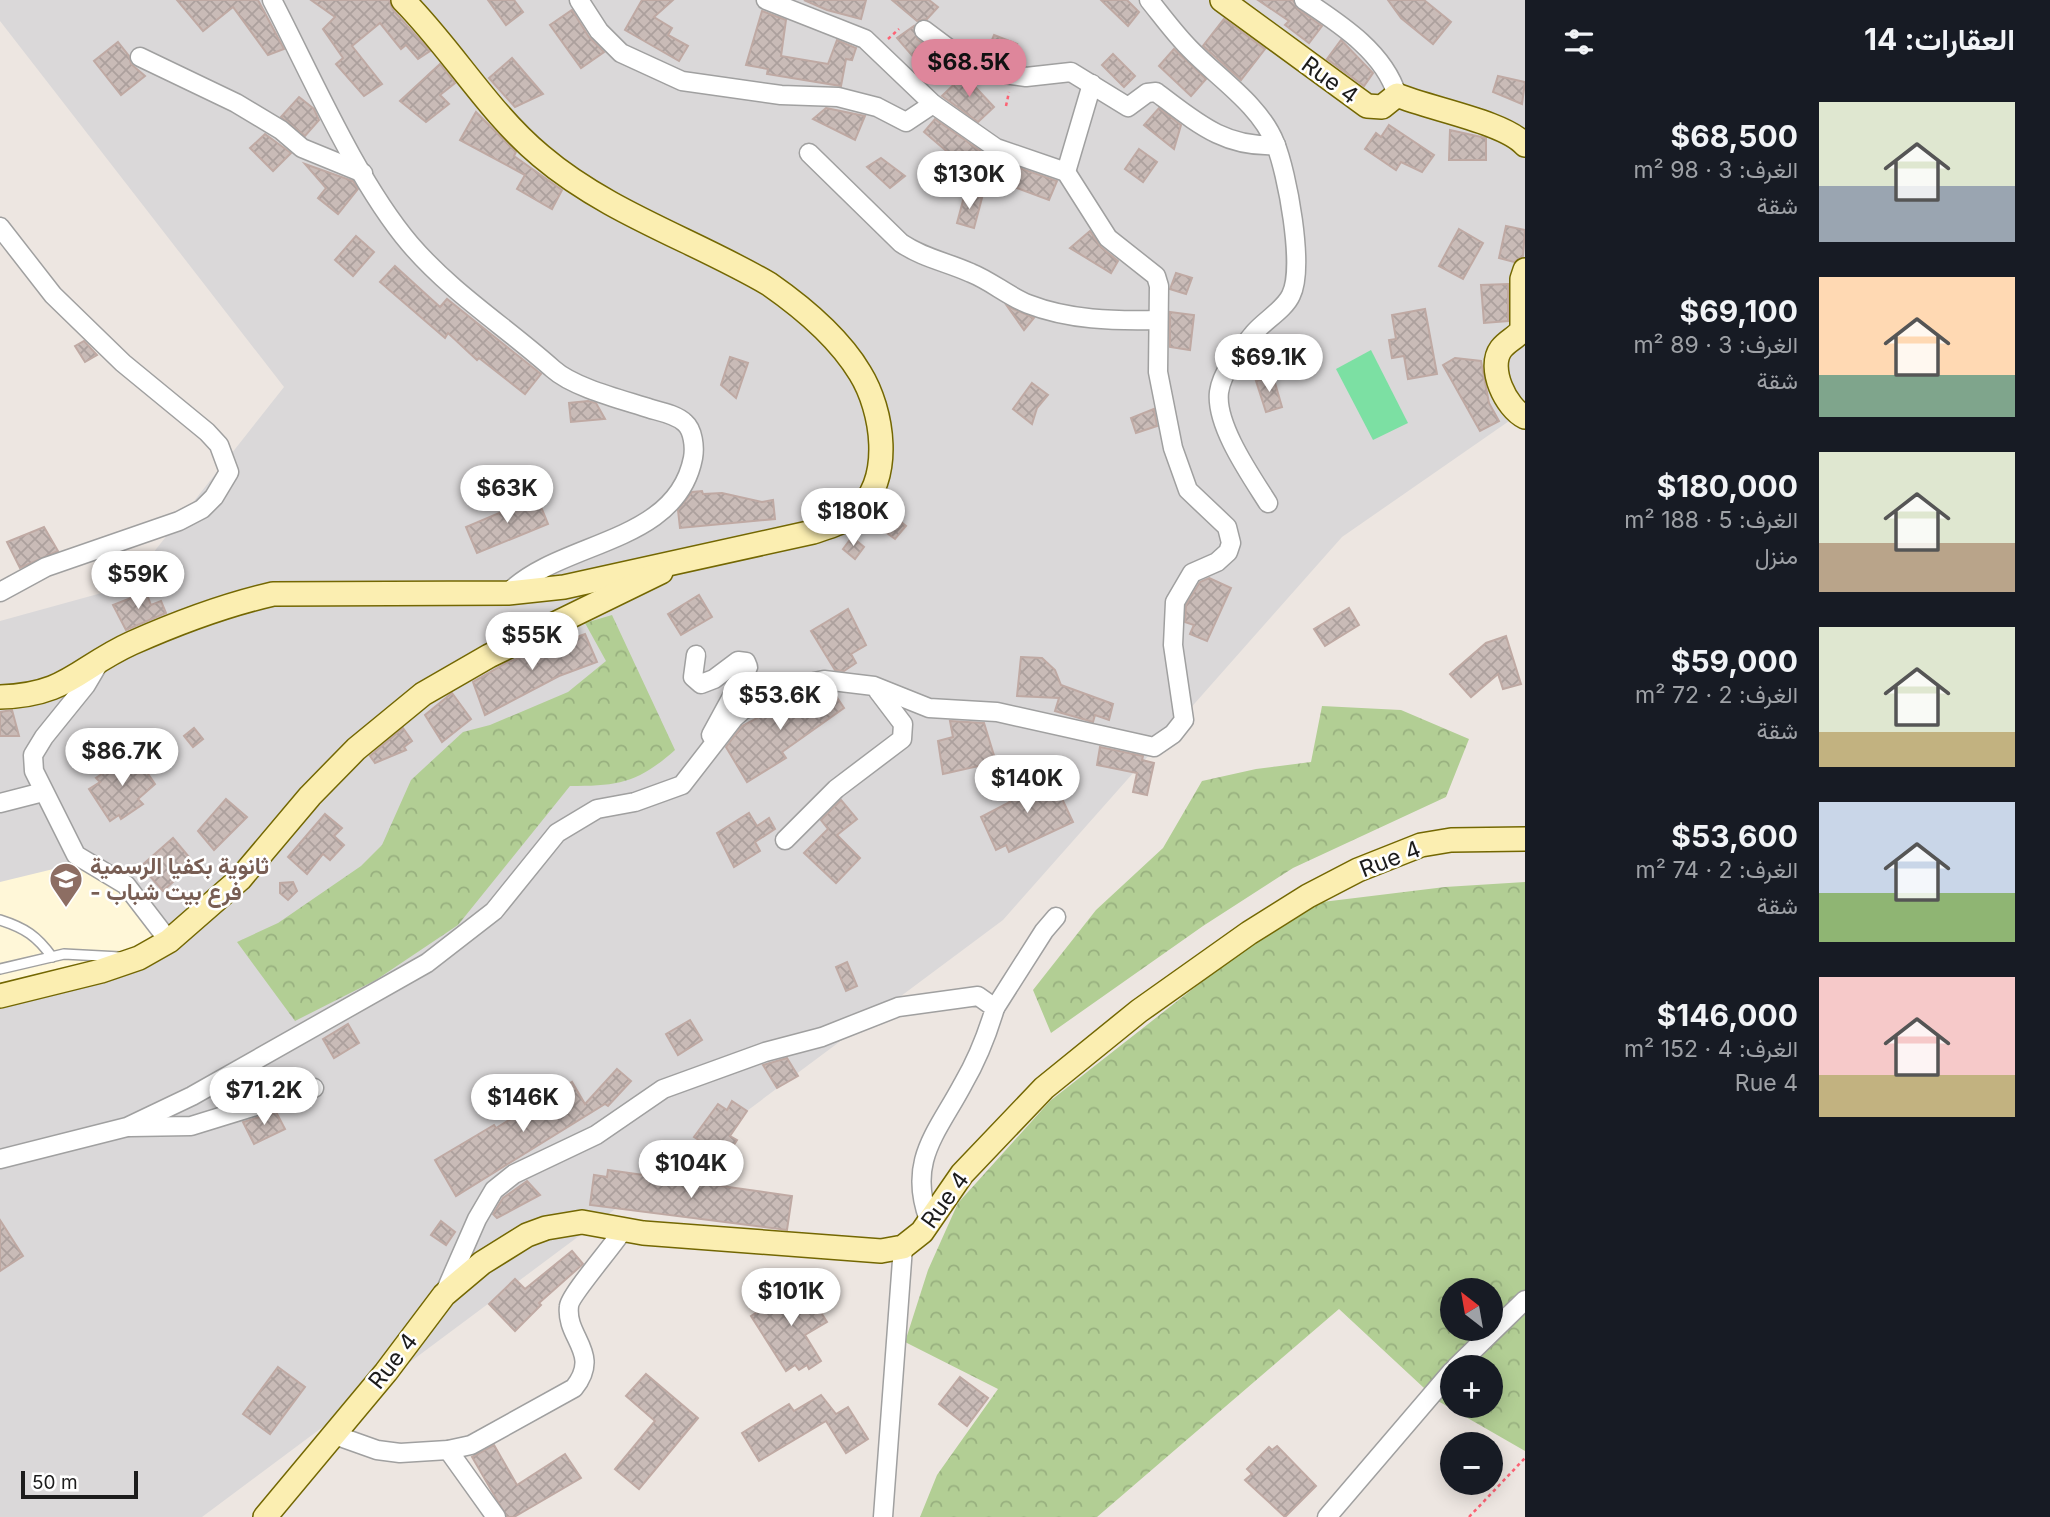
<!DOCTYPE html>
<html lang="ar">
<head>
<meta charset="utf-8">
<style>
  :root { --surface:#171b24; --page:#242831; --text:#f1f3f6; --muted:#9ea1a6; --accent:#de869b }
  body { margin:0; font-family:Inter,Vazirmatn,sans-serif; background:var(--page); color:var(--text); direction:rtl; height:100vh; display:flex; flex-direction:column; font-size:26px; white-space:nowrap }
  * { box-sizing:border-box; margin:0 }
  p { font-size:23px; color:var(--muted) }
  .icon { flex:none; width:38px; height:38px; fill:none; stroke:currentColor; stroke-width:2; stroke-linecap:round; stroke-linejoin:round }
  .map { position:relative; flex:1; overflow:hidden; direction:ltr }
  .sheet { display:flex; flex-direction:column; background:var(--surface); width:525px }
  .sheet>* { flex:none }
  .needle { width:46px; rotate:329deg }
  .buttons { position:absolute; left:1440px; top:1278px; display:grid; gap:14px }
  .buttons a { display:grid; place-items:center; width:63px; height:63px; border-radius:50%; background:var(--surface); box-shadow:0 4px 18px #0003; font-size:35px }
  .scale { position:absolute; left:21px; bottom:18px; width:117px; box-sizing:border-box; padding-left:7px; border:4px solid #1c1c1c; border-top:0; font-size:19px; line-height:24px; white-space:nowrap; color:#1c1c1c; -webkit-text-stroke:5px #fff; paint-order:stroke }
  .price { position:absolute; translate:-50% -60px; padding:0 16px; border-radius:24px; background:#fff; color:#222; font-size:23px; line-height:46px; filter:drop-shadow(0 2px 4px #0008) }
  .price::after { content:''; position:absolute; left:50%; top:42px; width:21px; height:16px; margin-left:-10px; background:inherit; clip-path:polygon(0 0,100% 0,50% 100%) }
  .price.active { background:var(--accent); color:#111 }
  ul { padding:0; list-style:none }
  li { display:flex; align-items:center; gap:21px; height:175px; padding:0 35px }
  li span { display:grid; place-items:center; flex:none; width:196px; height:140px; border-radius:0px; color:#555 }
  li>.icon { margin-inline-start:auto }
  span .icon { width:84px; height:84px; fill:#fffc; stroke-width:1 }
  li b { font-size:30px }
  h2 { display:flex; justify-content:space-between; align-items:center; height:84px; padding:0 35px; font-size:30px }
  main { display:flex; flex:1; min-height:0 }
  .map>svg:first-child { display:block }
  .residential { fill:#dad8d9 }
  .education { fill:#fff7d8 }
  .forest { fill:url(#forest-crowns); fill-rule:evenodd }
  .pitch { fill:#7ce0a3 }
  .building { fill:url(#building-cross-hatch); stroke:#bfa9a3; stroke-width:2 }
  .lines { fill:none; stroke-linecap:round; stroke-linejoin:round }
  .lane-casing { stroke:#a0a0a0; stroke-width:12 }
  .street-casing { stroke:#a0a0a0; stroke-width:21 }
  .secondary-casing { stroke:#736702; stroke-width:26 }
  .path { stroke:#fd6274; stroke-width:2.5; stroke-dasharray:3.5 3.5; stroke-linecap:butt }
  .lane { stroke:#fff; stroke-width:9 }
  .street { stroke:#fff; stroke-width:18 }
  .secondary { stroke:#fbeeb1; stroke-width:23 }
  .labels { text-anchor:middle; stroke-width:5; stroke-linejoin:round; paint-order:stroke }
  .street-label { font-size:23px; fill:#1c1c1c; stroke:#fff }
  .education-label { font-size:23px; font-weight:bold; fill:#785e54; stroke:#fff; text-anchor:start }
</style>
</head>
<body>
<main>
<section class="sheet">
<h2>العقارات: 14<svg class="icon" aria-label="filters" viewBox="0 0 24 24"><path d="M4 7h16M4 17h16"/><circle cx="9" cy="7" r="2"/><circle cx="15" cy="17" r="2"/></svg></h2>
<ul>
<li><span style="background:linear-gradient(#dfe7d0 60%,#9aa5b1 0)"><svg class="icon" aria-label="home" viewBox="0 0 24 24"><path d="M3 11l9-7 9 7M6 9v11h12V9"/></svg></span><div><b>$68,500</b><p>الغرف: 3 · 98 m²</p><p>شقة</p></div></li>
<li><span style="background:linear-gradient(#ffd9b3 70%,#7fa58c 0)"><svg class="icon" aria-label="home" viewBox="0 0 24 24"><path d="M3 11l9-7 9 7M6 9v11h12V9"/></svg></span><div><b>$69,100</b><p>الغرف: 3 · 89 m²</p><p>شقة</p></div></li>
<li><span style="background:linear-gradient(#dfe7d0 65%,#b9a48a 0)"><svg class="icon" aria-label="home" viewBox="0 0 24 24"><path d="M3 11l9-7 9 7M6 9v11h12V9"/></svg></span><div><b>$180,000</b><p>الغرف: 5 · 188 m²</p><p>منزل</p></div></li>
<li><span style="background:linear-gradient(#dfe7d0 75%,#c2b280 0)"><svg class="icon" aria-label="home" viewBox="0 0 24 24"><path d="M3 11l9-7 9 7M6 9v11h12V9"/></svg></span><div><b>$59,000</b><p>الغرف: 2 · 72 m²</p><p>شقة</p></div></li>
<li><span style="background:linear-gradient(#c9d6e8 65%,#8fb573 0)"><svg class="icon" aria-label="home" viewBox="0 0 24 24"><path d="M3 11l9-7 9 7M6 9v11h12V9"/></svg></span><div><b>$53,600</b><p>الغرف: 2 · 74 m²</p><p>شقة</p></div></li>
<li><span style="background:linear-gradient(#f6c9c9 70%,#c2b280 0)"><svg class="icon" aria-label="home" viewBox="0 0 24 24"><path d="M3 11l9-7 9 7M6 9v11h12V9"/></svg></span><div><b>$146,000</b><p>الغرف: 4 · 152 m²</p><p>Rue 4</p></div></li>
</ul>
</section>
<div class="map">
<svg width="1525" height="1517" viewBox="0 0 1525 1517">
  <defs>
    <pattern id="forest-crowns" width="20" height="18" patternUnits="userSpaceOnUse" patternTransform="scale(1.75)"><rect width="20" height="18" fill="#b2ce94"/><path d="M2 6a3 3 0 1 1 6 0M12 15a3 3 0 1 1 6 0" fill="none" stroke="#98b07f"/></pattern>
    <pattern id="building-cross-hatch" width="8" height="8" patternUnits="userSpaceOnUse" patternTransform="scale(1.75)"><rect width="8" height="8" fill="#c9bbb7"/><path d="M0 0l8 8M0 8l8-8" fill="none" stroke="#aca09d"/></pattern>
  </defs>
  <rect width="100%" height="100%" fill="#ede6e1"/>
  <path class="residential" d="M0,0H1525V410L1342,537L1003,920L202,1517H0V621L127,586L284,387L0,21Z"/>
  <path class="education" d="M74,864L107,878L154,936L106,961L0,983V882Z"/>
  <g class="forest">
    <path d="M612,615L675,750C638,783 618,786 570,786L458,925L376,980L295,1021L237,942L278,923L361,866L382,845L411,780L463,732L490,725L568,692L606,661L585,623Z"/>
    <path d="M1322,706L1401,710L1469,739L1446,797L1293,868L1203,926L1051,1033L1033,990L1096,910L1163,848L1202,781L1256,769L1311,762Z"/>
    <path d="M1525,882V1451L1438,1401L1339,1309L1097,1517H920L937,1475L998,1389L905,1342L928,1270L958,1203L1050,1101L1250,944L1306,904L1445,887ZM1452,1290H1491V1328H1452ZM1452,1367H1491V1405H1452Z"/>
  </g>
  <path class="pitch" d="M1371,350L1408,423L1373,440L1336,369Z"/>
  <g class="building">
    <path d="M177,0H258L284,49L268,55L233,7L203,31Z"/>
    <path d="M311,0H389L393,10L430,51L418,59L406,45L401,49L380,23L352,46L382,84L364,96L336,64L343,58L323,29L335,17Z"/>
    <path d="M488,0H514L523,12L506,25Z"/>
    <path d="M642,0H673L654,17L672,28L668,35L688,46L679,61L625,30Z"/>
    <path d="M804,0H866L861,19L827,10Z"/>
    <path d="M892,0H929L938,7L927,19L917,21Z"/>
    <path d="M1101,0H1127L1139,12L1128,26Z"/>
    <path d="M1258,0H1293L1298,9L1322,26L1309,43L1285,25L1289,21Z"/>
    <path d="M1388,0H1424L1451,22L1433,44L1401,18Z"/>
    <path d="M572,10L589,37L604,52L581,68L550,25Z"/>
    <path d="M762,11L786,20L781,56L828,64L837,40L856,48L852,60L846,59L841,86L767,74L768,69L746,65Z"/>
    <path d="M1224,19L1265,49L1241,80L1203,46Z"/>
    <path d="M914,26L917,39L935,52L922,67L897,38Z"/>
    <path d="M994,35L1017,44L1011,56L989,47Z"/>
    <path d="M1341,40L1373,73L1364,86L1327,59Z"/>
    <path d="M118,42L129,56L131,64L145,76L121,95L94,61Z"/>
    <path d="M1174,49L1206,79L1191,96L1159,66Z"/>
    <path d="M1113,54L1135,76L1124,87L1102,65Z"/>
    <path d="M512,58L543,94L515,107L489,78Z"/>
    <path d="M440,64L455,83L440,95L449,104L426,122L400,101Z"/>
    <path d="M964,75L994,107L978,122L942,96Z"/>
    <path d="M1498,76L1525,82L1522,104L1493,92Z"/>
    <path d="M299,97L314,109L319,120L305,136L281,117Z"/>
    <path d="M826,108L865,116L855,140L813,119Z"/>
    <path d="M1159,108L1181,125L1174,149L1144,125Z"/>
    <path d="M476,112L516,152L514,156L562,190L552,209L517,189L525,175L460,140Z"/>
    <path d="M935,119L992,159L1013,169L1014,166L1057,181L1049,200L988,177L987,180L961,158L958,161L924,132Z"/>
    <path d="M1389,125L1434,155L1422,172L1401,162L1396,170L1365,149L1376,133L1381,137Z"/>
    <path d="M1450,130L1486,138V160H1449Z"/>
    <path d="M265,134L291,153L273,171L250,148Z"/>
    <path d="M1139,149L1157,162L1143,182L1125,169Z"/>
    <path d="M881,158L905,176L890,188L867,167Z"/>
    <path d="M305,164L353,181L358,189L338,214L318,198L326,188Z"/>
    <path d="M965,193L982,198L974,228L957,223Z"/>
    <path d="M1506,226L1525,230L1523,256L1514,262L1499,258Z"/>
    <path d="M1459,229L1483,243L1463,279L1439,266Z"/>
    <path d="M1090,231L1101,247L1118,261L1111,273L1070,248Z"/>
    <path d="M356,236L374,252L353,276L335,260Z"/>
    <path d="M395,266L440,307L447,299L541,374L525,394L479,358L477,360L448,333L445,338L380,282Z"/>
    <path d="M1176,273L1192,278L1186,294L1170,289Z"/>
    <path d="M1508,284V321L1484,323L1481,285Z"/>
    <path d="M1007,306L1034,318L1024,330Z"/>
    <path d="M1425,309L1437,374L1408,379L1404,356L1392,358L1389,340L1396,339L1392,315Z"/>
    <path d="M1170,312L1194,315L1190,350L1170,347Z"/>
    <path d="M84,341L97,355L85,362L75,346Z"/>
    <path d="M730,357L748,363L736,398L721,385Z"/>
    <path d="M1455,358L1481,361L1489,403L1499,421L1480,431L1443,365Z"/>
    <path d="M1273,376L1282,407L1266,412L1256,381Z"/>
    <path d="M1032,383L1048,395L1037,408L1032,424L1013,409Z"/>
    <path d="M588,401L596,403L605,419L571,422L569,403Z"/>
    <path d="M1154,409L1157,426L1136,433L1131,418Z"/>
    <path d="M702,491L703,494L722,493L762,502L773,500L775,519L680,528L678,510L692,492Z"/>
    <path d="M537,497L548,524L477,553L466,527Z"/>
    <path d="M891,514L906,526L895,539L880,528Z"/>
    <path d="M44,527L58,551L20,568L7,542Z"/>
    <path d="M852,537L864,547L855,559L843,549Z"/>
    <path d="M1209,578L1231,588L1207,641L1190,634L1194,625L1185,622L1186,605L1200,582Z"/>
    <path d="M146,592L151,605L161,601L166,613L126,630L113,605Z"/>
    <path d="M699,595L712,617L681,635L668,614Z"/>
    <path d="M1349,608L1359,625L1325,646L1314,629Z"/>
    <path d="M848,609L866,645L851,654L856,663L844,671L835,670L811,631Z"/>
    <path d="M585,634L597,662L559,676L485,715L473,682L508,662Z"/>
    <path d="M1506,636L1521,684L1503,689L1498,674L1471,697L1450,674L1486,643Z"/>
    <path d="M1021,657L1042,658L1055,670L1061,685L1113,704L1109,720L1095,715L1093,722L1055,711L1059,698L1017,696Z"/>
    <path d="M825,692L834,693L844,708L782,752L786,758L747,782L726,747L742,726L795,698Z"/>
    <path d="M452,693L471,719L442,742L425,715Z"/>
    <path d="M12,710L19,736H0V712Z"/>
    <path d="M950,721L984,723L996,762L943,774L938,741L953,737Z"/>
    <path d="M194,728L203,739L193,747L184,736Z"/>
    <path d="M403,728L412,741L404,747L406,750L375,763L370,756Z"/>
    <path d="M1100,747L1143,756L1142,760L1154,763L1147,795L1133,792L1137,773L1097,765Z"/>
    <path d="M127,757L130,763L138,759L155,784L138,799L143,804L121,819L119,815L110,821L89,789L100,782L96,778Z"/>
    <path d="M1039,777L1050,781L1054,789L1057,788L1073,822L1009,852L1006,845L996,850L981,817L1010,802L1003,788Z"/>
    <path d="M226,799L247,817L214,850L198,831Z"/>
    <path d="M841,800L857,819L837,835L860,858L836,883L804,853L828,829L821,820Z"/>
    <path d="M749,813L757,826L769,818L775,829L755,842L760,851L734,867L717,833Z"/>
    <path d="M325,814L342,828L334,836L344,845L330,860L323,854L307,874L288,857Z"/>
    <path d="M173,838L194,863L163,891L141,866Z"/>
    <path d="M293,882L297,891L288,900L280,893V883Z"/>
    <path d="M847,962L857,986L846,991L836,967Z"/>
    <path d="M690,1020L702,1040L678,1055L666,1034Z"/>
    <path d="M348,1024L359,1043L334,1058L323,1039Z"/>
    <path d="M787,1058L798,1076L777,1088L763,1065Z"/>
    <path d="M617,1069L631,1081L608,1106L605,1104L456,1196L435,1160L494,1125L496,1128L572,1082L585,1104Z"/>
    <path d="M732,1101L747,1111L730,1136L737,1140L726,1157L694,1137L718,1104L727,1110Z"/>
    <path d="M276,1112L285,1129L254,1144L243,1122Z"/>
    <path d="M608,1170L792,1196L787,1230L590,1205L594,1175L607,1177Z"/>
    <path d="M527,1181L540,1195L497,1218L493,1214L503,1198Z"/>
    <path d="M0,1220L23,1256L0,1271Z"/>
    <path d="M441,1221L455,1232L446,1245L431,1235Z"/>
    <path d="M572,1251L583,1264L539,1303L541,1305L515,1331L489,1304L515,1279L525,1289Z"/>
    <path d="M802,1283L827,1322L805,1335L821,1361L809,1369L807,1365L799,1370L795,1365L786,1371L751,1316Z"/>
    <path d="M278,1367L305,1387L270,1434L243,1414Z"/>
    <path d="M646,1374L698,1418L639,1489L615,1469L655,1421L626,1396Z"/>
    <path d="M960,1377L988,1398L967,1426L939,1404Z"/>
    <path d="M821,1395L836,1414L848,1407L868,1439L846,1453L826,1421L759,1461L742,1433L789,1404L794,1411Z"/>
    <path d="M494,1445L517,1485L565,1454L581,1478L514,1517H507L472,1457Z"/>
    <path d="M1277,1446L1316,1486L1285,1517L1245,1480L1252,1474L1247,1469L1269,1447L1272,1450Z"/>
  </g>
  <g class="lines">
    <defs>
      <g id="lane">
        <path d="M0,920C25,928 37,936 52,957"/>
        <path d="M0,969L64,954L120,957"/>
      </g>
      <g id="street">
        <path d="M272,0C311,75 356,180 410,244C452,293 506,327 553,369C574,388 624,400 651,409C662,412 677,415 685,423C693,430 695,447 693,458C676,545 561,540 508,593"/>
        <path d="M766,0L865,39L933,104"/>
        <path d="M1149,0C1162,16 1175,34 1190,49C1218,78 1260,105 1275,143C1287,172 1305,267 1291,295C1285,309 1264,321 1254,333C1241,349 1222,371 1219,392C1215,425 1251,476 1268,503"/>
        <path d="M1304,0C1340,24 1384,52 1397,95"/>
        <path d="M924,30L948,48L996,73L1026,77L1071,72L1128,107L1147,93L1156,92C1196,122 1224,148 1276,145"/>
        <path d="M140,57L236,103L281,130L302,148L363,173"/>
        <path d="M809,153L901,243C923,258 947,262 971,273C991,281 1008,296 1028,304C1069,320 1114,321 1157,320"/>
        <path d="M1066,172L1092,84"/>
        <path d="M0,227L53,295L123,363L207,432L219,445L229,472L214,497L202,509L179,521L46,567L0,592"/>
        <path d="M696,655L693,677L701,684L714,679L738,661L746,662L748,667L711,735"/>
        <path d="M99,663L86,685L44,737L33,755L34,771L76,855L126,885L169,941"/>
        <path d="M0,803L43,792"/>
        <path d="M785,840L836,789L902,739L903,724L878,691"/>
        <path d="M995,1008L1044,931L1056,917"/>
        <path d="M130,1127L191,1126L314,1088"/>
        <path d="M0,1159L127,1127L192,1096L427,963L494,911L557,833L597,809L635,802L682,785L734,718L743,710L791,687L824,680L874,686L929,708L997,712L1154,747L1173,734L1184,720L1173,645L1175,602L1192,573L1217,562L1228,552L1231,543L1227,527L1188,490L1173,448L1158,372L1159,286L1156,276L1108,238L1066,172L996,148L933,104L906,122L877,107L838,97L781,95L682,81L621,53L599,31L579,0"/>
        <path d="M445,1292L477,1219L494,1190L514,1174L596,1135L663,1089L765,1052L822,1037L898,1007L978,996L995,1008C987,1035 977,1060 963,1084C937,1133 907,1161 929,1220"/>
        <path d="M1456,1367L1525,1300"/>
        <path d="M332,1434L377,1450L400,1453L448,1450L471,1445L574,1388C602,1353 565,1338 569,1306C570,1295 613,1246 623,1230"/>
        <path d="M448,1450L496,1517"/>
        <path d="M883,1517L903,1247"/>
        <path d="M1327,1517L1452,1371"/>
      </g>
      <g id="secondary">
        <path d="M1222,0L1367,106L1382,107L1397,95C1430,109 1505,122 1525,145"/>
        <path d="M1525,270L1522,279V330C1516,338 1507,341 1501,349C1487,368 1506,408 1525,417"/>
        <path d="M0,697C68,695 77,668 132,643C177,623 225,605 273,594L508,593L564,587L813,532C828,527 844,523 856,512C894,480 883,410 860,373C839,338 802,307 769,284C694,240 608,213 541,156C488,112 452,49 403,0"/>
        <path d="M0,996L101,971L139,958L169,941L240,879L310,796L356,749L423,694L489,656L661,572"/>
        <path d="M265,1517L386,1372L444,1295L482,1263L527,1235L546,1228L582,1222L643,1233L881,1251L903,1247L922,1232L962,1174L1044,1088L1139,1011L1249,933L1308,896L1358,870L1421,845L1451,840L1525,839"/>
      </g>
    </defs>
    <use href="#lane" class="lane-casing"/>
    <use href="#street" class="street-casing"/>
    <use href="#secondary" class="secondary-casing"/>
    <g class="path">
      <path d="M888,39L899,29"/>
      <path d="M1006,106L1009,92"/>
      <path d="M1469,1517L1525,1458"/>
    </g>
    <use href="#lane" class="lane"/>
    <use href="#street" class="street"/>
    <use href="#secondary" class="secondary"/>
  </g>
  <defs>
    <symbol id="school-pin" viewBox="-11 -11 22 30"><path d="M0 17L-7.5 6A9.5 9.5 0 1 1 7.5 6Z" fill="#8d6e63" stroke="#fff"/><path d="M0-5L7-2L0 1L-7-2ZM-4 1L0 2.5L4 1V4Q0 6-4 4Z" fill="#fff"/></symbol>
  </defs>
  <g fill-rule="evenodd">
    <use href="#school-pin" x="47" y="860" width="38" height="52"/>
  </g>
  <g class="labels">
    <g class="street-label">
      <text transform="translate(1330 80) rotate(36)" y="8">Rue 4</text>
      <text transform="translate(1390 859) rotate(-21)" y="8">Rue 4</text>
      <text transform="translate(945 1200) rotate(-54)" y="8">Rue 4</text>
      <text transform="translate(393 1361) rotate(-52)" y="8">Rue 4</text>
    </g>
    <g class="education-label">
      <text x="90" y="874">ثانوية بكفيا الرسمية<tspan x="90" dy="26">- فرع بيت شباب</tspan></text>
    </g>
  </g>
</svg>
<div class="buttons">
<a><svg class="needle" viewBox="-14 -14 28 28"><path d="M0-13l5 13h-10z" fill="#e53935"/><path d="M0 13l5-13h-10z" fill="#9ea1a6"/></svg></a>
<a>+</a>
<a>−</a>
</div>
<div class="scale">50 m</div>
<b class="price active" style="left:969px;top:99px">$68.5K</b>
<b class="price" style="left:969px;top:211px">$130K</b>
<b class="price" style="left:1269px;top:394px">$69.1K</b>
<b class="price" style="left:507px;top:525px">$63K</b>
<b class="price" style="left:853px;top:548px">$180K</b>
<b class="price" style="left:138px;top:611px">$59K</b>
<b class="price" style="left:532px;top:672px">$55K</b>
<b class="price" style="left:780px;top:732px">$53.6K</b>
<b class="price" style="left:122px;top:788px">$86.7K</b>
<b class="price" style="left:1027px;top:815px">$140K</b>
<b class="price" style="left:264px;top:1127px">$71.2K</b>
<b class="price" style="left:523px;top:1134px">$146K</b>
<b class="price" style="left:691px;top:1200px">$104K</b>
<b class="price" style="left:791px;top:1328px">$101K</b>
</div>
</main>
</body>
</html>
